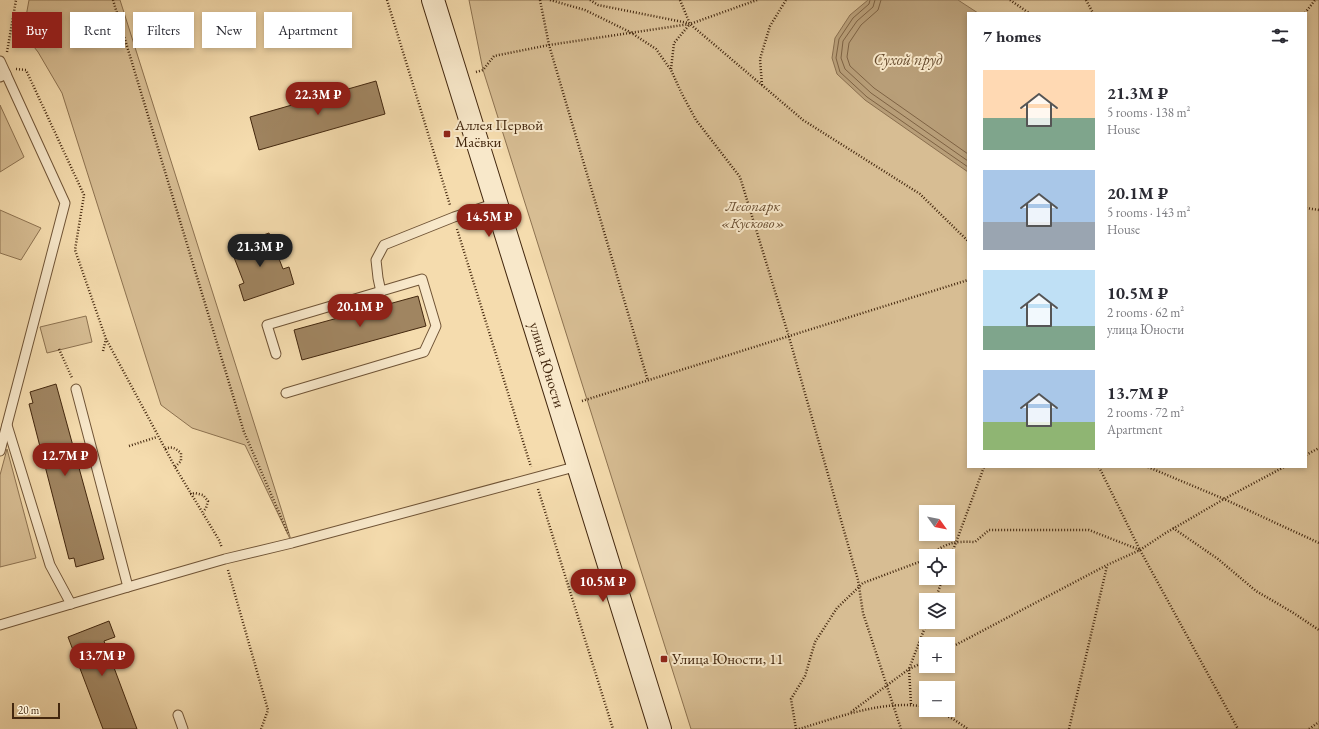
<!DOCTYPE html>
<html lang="en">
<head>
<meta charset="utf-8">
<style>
  :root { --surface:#fff; --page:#f2f2f3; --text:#2b2b33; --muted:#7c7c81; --accent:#8f2418 }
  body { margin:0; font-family:"EB Garamond",serif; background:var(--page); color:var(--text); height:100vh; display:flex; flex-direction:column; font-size:15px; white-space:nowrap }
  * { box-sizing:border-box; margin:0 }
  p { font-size:13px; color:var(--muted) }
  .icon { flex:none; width:22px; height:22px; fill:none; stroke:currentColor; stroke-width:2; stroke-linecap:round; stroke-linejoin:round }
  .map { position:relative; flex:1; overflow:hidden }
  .panel { position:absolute; left:967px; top:12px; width:340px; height:456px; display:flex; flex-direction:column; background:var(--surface); border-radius:0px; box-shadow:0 2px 6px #0003 }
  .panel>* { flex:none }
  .banner { position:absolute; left:12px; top:12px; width:380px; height:36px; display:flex; gap:8px }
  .needle { width:26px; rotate:123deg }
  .controls { position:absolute; left:919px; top:505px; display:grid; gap:8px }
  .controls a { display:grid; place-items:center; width:36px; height:36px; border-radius:0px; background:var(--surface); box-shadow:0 2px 6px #0003; font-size:20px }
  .scale { position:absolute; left:12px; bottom:10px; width:48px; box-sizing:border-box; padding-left:4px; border:2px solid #43270e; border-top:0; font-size:11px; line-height:14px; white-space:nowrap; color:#43270e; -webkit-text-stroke:3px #f8e8ca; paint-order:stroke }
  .price { position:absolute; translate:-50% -34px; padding:0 9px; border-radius:14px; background:var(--accent); color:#fff; font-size:13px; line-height:26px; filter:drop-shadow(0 1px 2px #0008) }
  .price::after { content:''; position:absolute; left:50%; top:24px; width:12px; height:9px; margin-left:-6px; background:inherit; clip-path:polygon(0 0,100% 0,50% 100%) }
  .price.active { background:#222; color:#fff }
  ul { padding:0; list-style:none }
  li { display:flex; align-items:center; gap:12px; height:100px; padding:0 16px }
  li span { display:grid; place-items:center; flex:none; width:112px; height:80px; border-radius:0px; color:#555 }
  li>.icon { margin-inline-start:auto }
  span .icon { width:48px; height:48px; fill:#fffc; stroke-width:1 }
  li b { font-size:17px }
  h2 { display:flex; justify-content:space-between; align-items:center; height:48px; padding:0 16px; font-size:17px }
  .pill { padding:0 14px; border-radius:0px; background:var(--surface); box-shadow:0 2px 6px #0003; font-size:14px; line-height:36px }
  .pill.active { background:var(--accent); color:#fff }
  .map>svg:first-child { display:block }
  .green { fill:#d7bd93; stroke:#8d7250; fill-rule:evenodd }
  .water { fill:#b89e78; stroke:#896e4e }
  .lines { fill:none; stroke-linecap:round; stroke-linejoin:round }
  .shore { stroke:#7e6243; stroke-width:1 }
  .building { fill:#a08561; stroke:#43270e }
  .service-casing { stroke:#705436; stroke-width:11 }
  .secondary-casing { stroke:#43270e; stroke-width:24 }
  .path { stroke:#43270e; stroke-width:2.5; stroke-dasharray:1 2; stroke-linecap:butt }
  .service { stroke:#f8e8ca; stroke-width:9 }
  .secondary { stroke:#f8e8ca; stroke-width:22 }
  .poi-dot { fill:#8f2418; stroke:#f8e8ca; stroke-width:1.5 }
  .labels { text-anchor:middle; stroke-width:4; stroke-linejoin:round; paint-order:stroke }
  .poi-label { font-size:15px; fill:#43270e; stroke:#f8e8ca; text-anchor:start }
  .park-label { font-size:15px; font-style:italic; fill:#684c2f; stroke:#f8e8ca }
  .street-label { font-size:15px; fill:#43270e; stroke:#f8e8ca }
  .water-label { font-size:16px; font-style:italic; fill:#664b2e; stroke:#f8e8ca }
</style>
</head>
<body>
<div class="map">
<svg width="1319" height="729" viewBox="0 0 1319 729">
  <rect width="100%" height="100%" fill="#f5dcae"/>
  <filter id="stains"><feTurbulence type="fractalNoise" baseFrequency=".005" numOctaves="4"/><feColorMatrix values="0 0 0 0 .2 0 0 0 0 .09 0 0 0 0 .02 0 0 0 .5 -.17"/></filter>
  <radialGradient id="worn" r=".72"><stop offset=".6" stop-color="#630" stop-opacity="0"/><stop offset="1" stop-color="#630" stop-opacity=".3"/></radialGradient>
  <g class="green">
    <path d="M29,0H120L292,543L245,445L192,428L161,405L62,93L38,52L23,33Z"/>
    <path d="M469,0H1319V729H691L483,70ZM968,13H1306V467H968ZM926,512H948V534H926ZM926,556H948V578H926ZM926,600H948V622H926ZM926,644H948V666H926ZM926,688H948V710H926Z"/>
    <path d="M0,105L24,157L0,172Z"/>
    <path d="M0,210L41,228L21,260L0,253Z"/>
    <path d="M86,316L92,342L47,353L40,327Z"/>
    <path d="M7,449L36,558L0,567V475Z"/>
  </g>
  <path class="water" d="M868,0H958L978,13H968V172L865,100L837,74L832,58L835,38L850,15Z"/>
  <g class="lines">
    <g class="shore">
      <path d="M870,0L869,4L853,18L839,39L836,58L840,72L867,97L968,167"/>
      <path d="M875,0L873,7L857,21L843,41L841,58L845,69L871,93L968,161"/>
      <path d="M881,0L878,10L861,25L849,43L847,57L850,66L874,88L968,154"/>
    </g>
  </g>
  <g class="building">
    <path d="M376,81L385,114L259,150L250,117Z"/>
    <path d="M269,233L283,269L289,267L294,284L244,301L239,285L244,283L230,247Z"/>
    <path d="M418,296L426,326L302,360L294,330Z"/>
    <path d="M56,384L104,559L76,567L74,558L69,559L29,404L33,403L30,392Z"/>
    <path d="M109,621L115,637L104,641L137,729H103L68,637Z"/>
  </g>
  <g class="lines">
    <defs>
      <g id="service">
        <path d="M0,61L6,74L0,77"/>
        <path d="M381,292L378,278L376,260L384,245L454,217L496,203"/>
        <path d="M276,354L267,325L422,279L436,326L424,352L286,393"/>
        <path d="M76,389L128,587"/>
        <path d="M7,425L50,565L71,604"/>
        <path d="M0,451L65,203L6,74"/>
        <path d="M0,625L128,587L225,559L292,543L578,466"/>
        <path d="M178,715L183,729"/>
      </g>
      <path id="secondary" d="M433,0L660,729"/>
    </defs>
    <use href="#service" class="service-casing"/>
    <use href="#secondary" class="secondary-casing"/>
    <g class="path">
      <path d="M113,0L244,432L288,533"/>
      <path d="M387,0L450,205"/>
      <path d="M540,0L549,45L648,381"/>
      <path d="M550,0L585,10L630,32L656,49L671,70L682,94L696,120L740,177L789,337L858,580L863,613L901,729"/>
      <path d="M590,0L598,5L688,23"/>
      <path d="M680,0L690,24L803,120L920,194L968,241"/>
      <path d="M1010,0L1029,13"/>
      <path d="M1086,0L1093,13"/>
      <path d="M1305,13L1315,0"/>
      <path d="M7,52L16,0"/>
      <path d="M16,69L26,70L84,195L75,250L106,339L175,467L219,540L222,548"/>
      <path d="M671,69L674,43L690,24"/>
      <path d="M476,72L483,70L494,56L549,45L690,24L757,0"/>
      <path d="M762,85L760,59L770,26L786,0"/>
      <path d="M1306,208L1319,210"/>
      <path d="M457,229L531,467"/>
      <path d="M59,349L72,378"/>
      <path d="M103,351L106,339"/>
      <path d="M582,401L968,280"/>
      <path d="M129,446L157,437"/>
      <path d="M165,449C172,446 175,448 181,453V461L175,467"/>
      <path d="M1306,455L1319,448"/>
      <path d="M1099,467L1140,550L1238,729"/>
      <path d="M1148,467L1224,499L1319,543"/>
      <path d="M538,489L613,729"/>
      <path d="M190,494L195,493L203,495L208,501L206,508L203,512"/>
      <path d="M1173,528L1218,559L1256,591L1292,612L1319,630"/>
      <path d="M928,556C947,543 952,541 975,542L989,530H1089L1140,550"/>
      <path d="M948,564L984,467"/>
      <path d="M228,570L268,710L261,729"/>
      <path d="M935,600L943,578"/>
      <path d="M948,649L1107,565L1140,550L1164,534L1224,499L1284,467"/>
      <path d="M911,704L909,669L927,622"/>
      <path d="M935,710L953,719L968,729"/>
      <path d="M851,712L909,669L926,661"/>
      <path d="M796,729L791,699L805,676L815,642L837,608L863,583L919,562L926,558"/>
      <path d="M799,729C839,717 885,699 926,707"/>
      <path d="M1069,729L1107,566"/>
      <path d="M1309,729L1319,722"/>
    </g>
    <use href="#service" class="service"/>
    <use href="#secondary" class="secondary"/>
  </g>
  <g class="poi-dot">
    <rect x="443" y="130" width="8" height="8" rx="2"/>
    <rect x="660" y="655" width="8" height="8" rx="2"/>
  </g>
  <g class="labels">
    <g class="poi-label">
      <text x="455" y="130">Аллея Первой<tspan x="455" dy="17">Маёвки</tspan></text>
      <text x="672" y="664">Улица Юности, 11</text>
    </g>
    <g class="park-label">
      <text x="753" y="211">Лесопарк<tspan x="753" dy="17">«Кусково»</tspan></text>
    </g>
    <g class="street-label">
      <text transform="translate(547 365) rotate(73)" y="5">улица Юности</text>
    </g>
    <g class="water-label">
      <text x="908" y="65">Сухой пруд</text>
    </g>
  </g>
  <rect width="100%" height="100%" filter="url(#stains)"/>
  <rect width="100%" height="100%" fill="url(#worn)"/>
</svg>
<div class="controls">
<a><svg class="needle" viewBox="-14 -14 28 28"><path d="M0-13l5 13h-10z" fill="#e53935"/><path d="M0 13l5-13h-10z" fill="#7c7c81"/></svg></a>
<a><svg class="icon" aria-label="locate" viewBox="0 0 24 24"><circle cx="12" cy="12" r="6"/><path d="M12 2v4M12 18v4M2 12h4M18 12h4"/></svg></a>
<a><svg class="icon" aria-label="layers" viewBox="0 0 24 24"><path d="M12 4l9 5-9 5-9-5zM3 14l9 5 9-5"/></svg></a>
<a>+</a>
<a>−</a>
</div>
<div class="scale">20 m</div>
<b class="price" style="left:318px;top:116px">22.3M ₽</b>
<b class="price" style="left:489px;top:238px">14.5M ₽</b>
<b class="price active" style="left:260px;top:268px">21.3M ₽</b>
<b class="price" style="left:360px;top:328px">20.1M ₽</b>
<b class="price" style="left:65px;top:477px">12.7M ₽</b>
<b class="price" style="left:603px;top:603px">10.5M ₽</b>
<b class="price" style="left:102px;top:677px">13.7M ₽</b>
<div class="banner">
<a class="pill active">Buy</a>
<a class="pill">Rent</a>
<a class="pill">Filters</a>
<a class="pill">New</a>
<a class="pill">Apartment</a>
</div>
<section class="panel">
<h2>7 homes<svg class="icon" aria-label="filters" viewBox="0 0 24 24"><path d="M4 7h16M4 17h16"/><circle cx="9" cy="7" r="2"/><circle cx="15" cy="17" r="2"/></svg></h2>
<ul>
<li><span style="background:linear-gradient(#ffd9b3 60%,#7fa58c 0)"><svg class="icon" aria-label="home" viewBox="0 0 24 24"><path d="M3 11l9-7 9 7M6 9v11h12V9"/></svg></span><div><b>21.3M ₽</b><p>5 rooms · 138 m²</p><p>House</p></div></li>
<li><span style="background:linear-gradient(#a9c7e8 65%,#9aa5b1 0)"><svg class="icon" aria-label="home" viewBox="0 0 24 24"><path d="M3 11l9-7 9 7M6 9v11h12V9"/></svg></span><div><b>20.1M ₽</b><p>5 rooms · 143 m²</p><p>House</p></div></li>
<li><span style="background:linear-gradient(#bfe0f5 70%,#7fa58c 0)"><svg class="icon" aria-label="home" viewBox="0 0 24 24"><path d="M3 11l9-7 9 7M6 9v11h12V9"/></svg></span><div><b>10.5M ₽</b><p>2 rooms · 62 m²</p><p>улица Юности</p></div></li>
<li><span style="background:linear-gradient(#a9c7e8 65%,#8fb573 0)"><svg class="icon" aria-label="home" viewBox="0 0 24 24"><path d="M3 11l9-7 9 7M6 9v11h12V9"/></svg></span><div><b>13.7M ₽</b><p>2 rooms · 72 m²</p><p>Apartment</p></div></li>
</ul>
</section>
</div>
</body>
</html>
